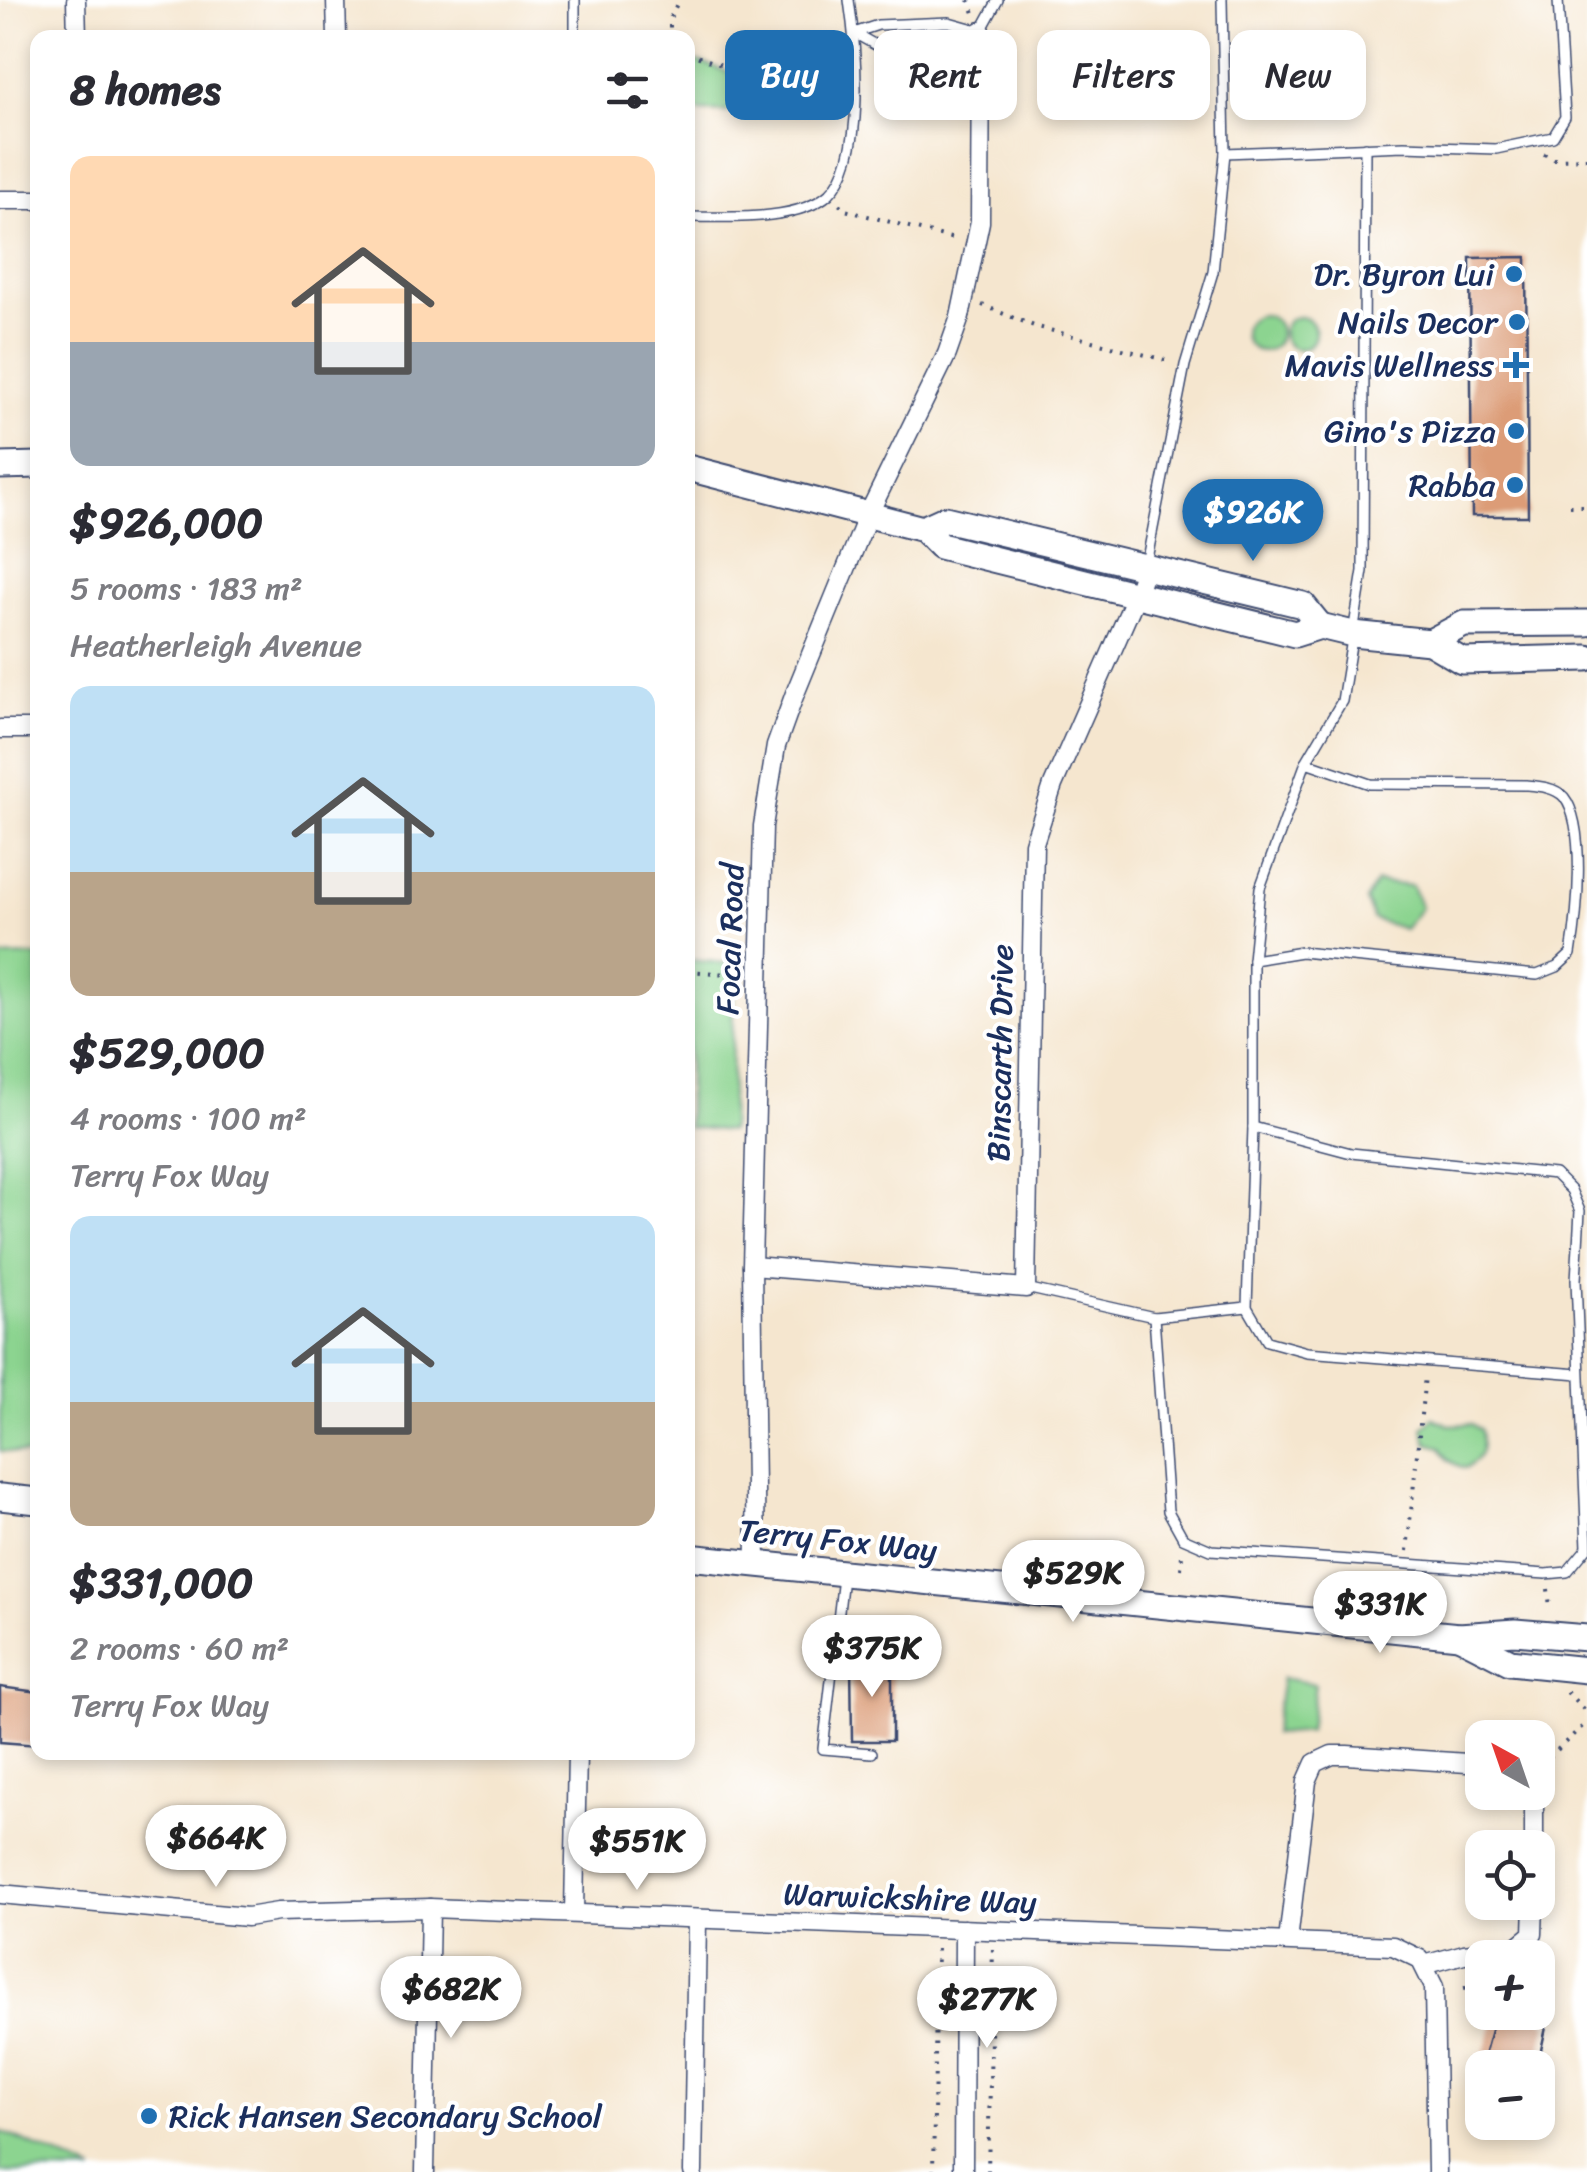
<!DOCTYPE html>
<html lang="en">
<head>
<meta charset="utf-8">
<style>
  :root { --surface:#fff; --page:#f7f7f7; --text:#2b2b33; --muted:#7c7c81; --accent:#1f6fb2 }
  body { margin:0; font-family:Sriracha,sans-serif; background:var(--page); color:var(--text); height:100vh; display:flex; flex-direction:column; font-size:38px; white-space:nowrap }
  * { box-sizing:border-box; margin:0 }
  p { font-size:32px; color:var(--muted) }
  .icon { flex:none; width:55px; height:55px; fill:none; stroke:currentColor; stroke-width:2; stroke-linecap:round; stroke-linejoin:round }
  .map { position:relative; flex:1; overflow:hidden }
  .sheet { position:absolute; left:30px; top:30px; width:665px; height:1730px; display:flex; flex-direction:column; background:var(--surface); border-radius:20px; box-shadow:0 5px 15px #0003 }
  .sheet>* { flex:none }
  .guide { position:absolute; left:725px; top:30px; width:710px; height:90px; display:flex; gap:20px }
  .needle { width:65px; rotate:320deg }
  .tools { position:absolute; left:1465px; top:1720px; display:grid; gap:20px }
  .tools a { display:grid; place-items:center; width:90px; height:90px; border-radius:20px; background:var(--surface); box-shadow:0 5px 15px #0003; font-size:50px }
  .price { position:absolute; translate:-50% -85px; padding:0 22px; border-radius:35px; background:#fff; color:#222; font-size:32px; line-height:65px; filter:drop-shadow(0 2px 5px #0008) }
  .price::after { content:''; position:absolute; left:50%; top:60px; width:30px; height:22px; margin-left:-15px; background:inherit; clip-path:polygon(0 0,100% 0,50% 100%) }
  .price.on { background:var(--accent); color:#fff }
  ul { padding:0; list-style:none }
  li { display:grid; align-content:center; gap:20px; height:530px; padding:0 40px }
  li span { display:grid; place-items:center; height:310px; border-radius:20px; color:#555 }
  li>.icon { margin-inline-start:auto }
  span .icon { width:180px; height:180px; fill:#fffc; stroke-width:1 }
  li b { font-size:42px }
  h2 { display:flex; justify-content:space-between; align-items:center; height:120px; padding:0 40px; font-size:42px }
  .tag { padding:0 35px; border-radius:20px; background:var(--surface); box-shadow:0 5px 15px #0003; font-size:35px; line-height:90px }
  .tag.on { background:var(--accent); color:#fff }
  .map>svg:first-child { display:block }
  .green { fill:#8cd490; stroke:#548277; stroke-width:2.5 }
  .building { fill:#dc9c77 }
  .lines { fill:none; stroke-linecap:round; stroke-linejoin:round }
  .lane-casing { stroke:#3c4a6f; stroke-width:12 }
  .street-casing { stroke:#3c4a6f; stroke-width:21 }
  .secondary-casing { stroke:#3c4a6f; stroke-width:29 }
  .path { stroke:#3c4a6f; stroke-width:4; stroke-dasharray:2.5 8; stroke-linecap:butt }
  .lane { stroke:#fff; stroke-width:9 }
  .street { stroke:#fff; stroke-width:18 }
  .secondary { stroke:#fff; stroke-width:25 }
  .poi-dot { fill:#1f6fb2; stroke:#fff; stroke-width:4 }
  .labels { text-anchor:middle; stroke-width:8; stroke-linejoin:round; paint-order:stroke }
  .poi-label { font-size:32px; fill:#1b2f5e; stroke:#fff; text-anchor:end }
  .street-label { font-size:32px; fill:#1b2f5e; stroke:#fff }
</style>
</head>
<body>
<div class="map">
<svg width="1587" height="2172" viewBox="0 0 1587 2172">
  <rect width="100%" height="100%" fill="#fff"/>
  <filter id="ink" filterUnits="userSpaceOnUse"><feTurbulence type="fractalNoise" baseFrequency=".01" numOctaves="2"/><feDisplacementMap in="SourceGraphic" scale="20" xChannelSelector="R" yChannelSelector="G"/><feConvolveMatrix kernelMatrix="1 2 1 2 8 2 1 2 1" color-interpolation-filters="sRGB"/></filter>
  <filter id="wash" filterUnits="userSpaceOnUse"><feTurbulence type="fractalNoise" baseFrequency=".0048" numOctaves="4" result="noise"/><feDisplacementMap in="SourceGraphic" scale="40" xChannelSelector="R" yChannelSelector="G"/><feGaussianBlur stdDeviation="2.25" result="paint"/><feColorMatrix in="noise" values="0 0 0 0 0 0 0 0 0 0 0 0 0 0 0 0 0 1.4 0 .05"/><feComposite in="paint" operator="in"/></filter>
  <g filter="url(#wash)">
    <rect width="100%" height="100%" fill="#f5e6cf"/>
    <g class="green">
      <path d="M688,61C704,62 741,73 748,90C750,95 750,101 751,107L744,112L688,111Z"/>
      <circle cx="1262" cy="333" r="18"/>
      <circle cx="1299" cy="333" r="16"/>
      <path d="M1376,882L1412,886L1421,908L1404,929L1373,919L1366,900Z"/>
      <path d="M37,956H38L37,1455L0,1451V957Z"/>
      <path d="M688,960L734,964L730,1131L688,1127Z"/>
      <path d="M1433,1418L1449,1425L1472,1424L1481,1431C1484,1448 1481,1458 1467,1468C1453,1465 1446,1460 1441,1447L1427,1443L1423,1428Z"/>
      <path d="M1282,1678L1315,1684L1309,1731L1273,1734Z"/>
      <path d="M0,2131L95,2172H0Z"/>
    </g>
    <g id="blocks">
      <g class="building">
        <path d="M747,44L755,47L757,56L750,62L741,58L740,50Z"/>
        <path d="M1526,257L1528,516H1472L1470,258Z"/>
        <path d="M868,1657H892V1741H852L851,1661H869Z"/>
        <path d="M0,1687L38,1692V1745L0,1742Z"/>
        <path d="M1496,2012H1538L1544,2017L1543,2022L1547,2023L1537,2068H1508L1482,2063Z"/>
      </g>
    </g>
  </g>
  <g filter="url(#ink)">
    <use href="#blocks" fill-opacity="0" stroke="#3c4a6f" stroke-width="2.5"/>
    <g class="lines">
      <defs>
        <g id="lane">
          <path d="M575,0V38"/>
          <path d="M854,33L888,52L960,44L981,31L998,0"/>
          <path d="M854,33L878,25L949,22L981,31"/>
          <path d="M1365,147L1363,571L1342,701L1306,762L1260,888L1253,960V1127L1247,1307L1267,1341L1307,1352L1579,1374"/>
          <path d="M1225,153L1404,146L1496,149L1553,137L1565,117L1558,0"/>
          <path d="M688,217C726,217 798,222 829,194C867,158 856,47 849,0"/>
          <path d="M1146,564L1185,365L1213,272L1225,153L1222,0"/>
          <path d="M1253,960L1301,952L1537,975L1557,967L1571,954C1577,918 1587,826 1564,797C1555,787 1538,786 1526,785L1370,784L1306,762"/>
          <path d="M1026,1288L1154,1317L1247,1307"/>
          <path d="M1154,1317L1168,1511L1183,1538L1211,1550L1546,1574L1567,1572L1587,1548L1576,1280L1580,1211L1571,1190L1555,1174L1351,1153L1253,1127"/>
          <path d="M843,1577L823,1749L872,1753"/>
        </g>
        <g id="street">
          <path d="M76,0L77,38"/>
          <path d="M336,0L337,38"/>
          <path d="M0,200H38"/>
          <path d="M0,729H38"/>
          <path d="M752,1266L1026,1288L1034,843L1053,785L1136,596L1146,565"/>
          <path d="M756,1563L752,1266L763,826L776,746L794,696L868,515L947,354L960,317L980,222L981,31"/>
          <path d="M1534,1792V1848"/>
          <path d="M0,1894L247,1917L278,1912L430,1908L1393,1946L1420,1959L1434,1987L1437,2172"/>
          <path d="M574,1913L577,1752"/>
          <path d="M1288,1941L1307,1781L1315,1763L1332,1755H1347L1482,1764"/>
          <path d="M1424,1965L1464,1954L1517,1947L1533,1934L1534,1902"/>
          <path d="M425,2172L430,1908"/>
          <path d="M693,2172L697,1921"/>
          <path d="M963,2172L964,1929"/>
        </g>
        <g id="secondary">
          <path d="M0,466L38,465"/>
          <path d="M688,468L923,529L940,546L1295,634L1320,626L1353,634L1430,642L1462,661L1587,658"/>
          <path d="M923,529L945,519L1303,605L1320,626"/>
          <path d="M1430,642L1464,624L1587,623"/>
          <path d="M0,1497L38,1501"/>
          <path d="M688,1557L1459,1636L1515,1632L1587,1638"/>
          <path d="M1459,1636L1510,1662L1587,1670"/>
        </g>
      </defs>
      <use href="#lane" class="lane-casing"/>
      <use href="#street" class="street-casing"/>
      <use href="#secondary" class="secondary-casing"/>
      <g class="path">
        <path d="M969,0L974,13"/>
        <path d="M670,38V18L679,0"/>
        <path d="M688,53L727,67"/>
        <path d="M763,53H843"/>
        <path d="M1544,154L1554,159L1587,158"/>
        <path d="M839,204L845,210L958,240"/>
        <path d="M982,305L1034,326L1169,361"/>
        <path d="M1570,506H1587"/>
        <path d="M688,971L740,975"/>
        <path d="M1407,1551L1425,1376"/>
        <path d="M1181,1569L1182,1554"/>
        <path d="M1548,1589L1550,1607"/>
        <path d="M1567,1692L1587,1713"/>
        <path d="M1542,1764L1587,1722"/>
        <path d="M1464,1988L1482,1985"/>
        <path d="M933,2172L937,1947"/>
        <path d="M988,2172L993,1947"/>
      </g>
      <use href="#lane" class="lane"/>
      <use href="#street" class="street"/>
      <use href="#secondary" class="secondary"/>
    </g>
  </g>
  <g class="poi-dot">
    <circle cx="1514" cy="274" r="10"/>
    <circle cx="1517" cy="322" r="10"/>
    <path d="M1511 350h10v10h10v10h-10v10h-10v-10h-10v-10h10z"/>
    <circle cx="1516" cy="431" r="10"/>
    <circle cx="1515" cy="485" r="10"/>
    <circle cx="149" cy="2116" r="10"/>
  </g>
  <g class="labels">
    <g class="poi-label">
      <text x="1494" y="285">Dr. Byron Lui</text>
      <text x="1497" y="333">Nails Decor</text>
      <text x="1494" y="376">Mavis Wellness</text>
      <text x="1496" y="442">Gino's Pizza</text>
      <text x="1495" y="496">Rabba</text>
      <text x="169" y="2127" text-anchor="start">Rick Hansen Secondary School</text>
    </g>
    <g class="street-label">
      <text transform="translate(730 939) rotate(-88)" y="11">Focal Road</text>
      <text transform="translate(1000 1053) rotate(-89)" y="11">Binscarth Drive</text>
      <text transform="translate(838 1540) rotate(6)" y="11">Terry Fox Way</text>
      <text transform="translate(910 1898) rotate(2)" y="11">Warwickshire Way</text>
    </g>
  </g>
</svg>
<div class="tools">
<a><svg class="needle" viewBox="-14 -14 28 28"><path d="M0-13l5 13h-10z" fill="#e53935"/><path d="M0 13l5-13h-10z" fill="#7c7c81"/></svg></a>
<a><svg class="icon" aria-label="locate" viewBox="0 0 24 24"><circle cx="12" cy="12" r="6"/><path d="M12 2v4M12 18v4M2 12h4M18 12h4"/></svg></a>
<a>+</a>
<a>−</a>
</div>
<b class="price on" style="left:1253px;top:564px">$926K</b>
<b class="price" style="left:1073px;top:1625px">$529K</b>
<b class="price" style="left:1380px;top:1656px">$331K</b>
<b class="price" style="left:872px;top:1700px">$375K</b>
<b class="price" style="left:216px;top:1890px">$664K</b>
<b class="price" style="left:637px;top:1893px">$551K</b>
<b class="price" style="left:451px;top:2041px">$682K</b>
<b class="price" style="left:987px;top:2051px">$277K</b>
<div class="guide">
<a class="tag on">Buy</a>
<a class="tag">Rent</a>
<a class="tag">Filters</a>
<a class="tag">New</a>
</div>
<section class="sheet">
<h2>8 homes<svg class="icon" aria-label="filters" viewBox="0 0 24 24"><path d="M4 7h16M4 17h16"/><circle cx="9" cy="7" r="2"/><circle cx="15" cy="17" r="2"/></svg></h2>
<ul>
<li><span style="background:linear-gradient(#ffd9b3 60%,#9aa5b1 0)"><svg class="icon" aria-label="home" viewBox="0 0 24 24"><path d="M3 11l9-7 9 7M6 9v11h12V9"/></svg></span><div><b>$926,000</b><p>5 rooms · 183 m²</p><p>Heatherleigh Avenue</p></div></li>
<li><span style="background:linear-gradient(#bfe0f5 60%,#b9a48a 0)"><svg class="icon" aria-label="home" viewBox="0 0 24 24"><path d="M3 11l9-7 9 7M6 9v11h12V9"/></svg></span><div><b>$529,000</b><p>4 rooms · 100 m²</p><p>Terry Fox Way</p></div></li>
<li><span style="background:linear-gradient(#bfe0f5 60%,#b9a48a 0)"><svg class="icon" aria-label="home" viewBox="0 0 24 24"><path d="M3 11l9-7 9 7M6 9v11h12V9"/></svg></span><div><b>$331,000</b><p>2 rooms · 60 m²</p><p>Terry Fox Way</p></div></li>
</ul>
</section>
</div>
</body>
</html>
